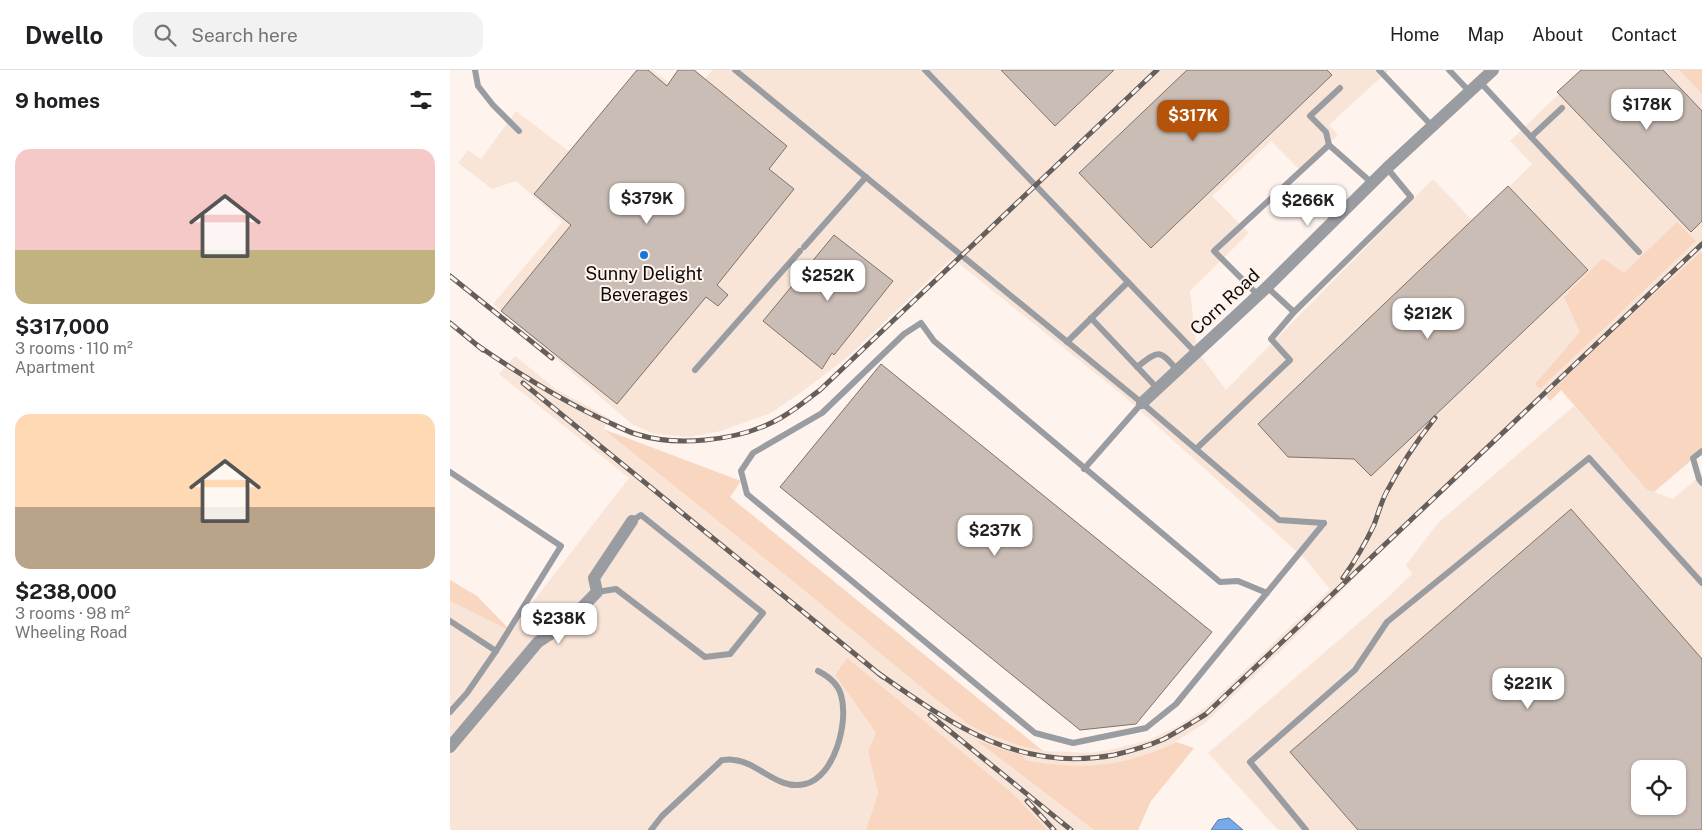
<!DOCTYPE html>
<html lang="en">
<head>
<meta charset="utf-8">
<style>
  :root { --surface:#fff; --page:#f2f2f2; --text:#202124; --muted:#757577; --line:#e0e0e0; --accent:#b45309 }
  body { margin:0; font-family:"Public Sans",sans-serif; background:var(--page); color:var(--text); height:100vh; display:flex; flex-direction:column; font-size:19px; white-space:nowrap }
  * { box-sizing:border-box; margin:0 }
  p { font-size:16px; color:var(--muted) }
  .icon { flex:none; width:28px; height:28px; fill:none; stroke:currentColor; stroke-width:2; stroke-linecap:round; stroke-linejoin:round }
  .map { position:relative; flex:1; overflow:hidden }
  .sheet { display:flex; flex-direction:column; background:var(--surface); width:450px }
  .sheet>* { flex:none }
  .buttons { position:absolute; left:1181px; top:690px; display:grid; gap:10px }
  .buttons a { display:grid; place-items:center; width:55px; height:55px; border-radius:10px; background:var(--surface); box-shadow:0 1px 4px #0004; font-size:25px }
  .price { position:absolute; translate:-50% -42px; padding:0 11px; border-radius:10px; background:#fff; color:#222; font-size:16px; line-height:32px; filter:drop-shadow(0 1px 2px #0008) }
  .price::after { content:''; position:absolute; left:50%; top:30px; width:15px; height:11px; margin-left:-8px; background:inherit; clip-path:polygon(0 0,100% 0,50% 100%) }
  .price.selected { background:var(--accent); color:#fff }
  ul { padding:0; list-style:none }
  li { display:grid; align-content:center; gap:10px; height:265px; padding:0 15px }
  li span { display:grid; place-items:center; height:155px; border-radius:15px; color:#555 }
  li>.icon { margin-inline-start:auto }
  span .icon { width:90px; height:90px; fill:#fffc; stroke-width:1 }
  li b { font-size:21px }
  h2 { display:flex; justify-content:space-between; align-items:center; height:60px; padding:0 15px; font-size:21px }
  header { display:flex; align-items:center; gap:30px; box-sizing:border-box; height:70px; padding:0 25px; background:var(--surface); border-bottom:1px solid var(--line) }
  header strong { font-size:24px }
  nav { display:flex; gap:28px; margin-inline-start:auto; font-size:18px }
  .search { width:350px; height:45px; background:var(--page); display:flex; align-items:center; gap:12px; box-sizing:border-box; padding:0 18px; border-radius:15px; color:var(--muted); font-size:19px }
  main { display:flex; flex:1; min-height:0 }
  .map>svg:first-child { display:block }
  .built { fill:#f9e5d8; fill-rule:evenodd }
  .green { fill:#f8d6c0 }
  .water { fill:#78a9e8; stroke:#597aa5 }
  .building { fill:#cabdb5; stroke:#7e736c; fill-rule:evenodd }
  .lines { fill:none; stroke-linecap:round; stroke-linejoin:round }
  .service { stroke:#999ca1; stroke-width:6 }
  .minor { stroke:#999ca1; stroke-width:12 }
  .rail-casing { stroke:#655e5a; stroke-width:5 }
  .rail { stroke:#fef3ed; stroke-width:3; stroke-dasharray:9; stroke-linecap:butt }
  .poi-dot { fill:#1475dd; stroke:#fef3ed; stroke-width:2 }
  .labels { text-anchor:middle; stroke-width:4; stroke-linejoin:round; paint-order:stroke }
  .poi-label { font-size:18px; fill:#100b09; stroke:#fef3ed }
  .street-label { font-size:18px; fill:#100b09; stroke:#fef3ed }
</style>
</head>
<body>
<header>
<strong>Dwello</strong>
<div class="search"><svg class="icon" aria-label="search" viewBox="0 0 24 24"><circle cx="10" cy="10" r="6"/><path d="M15 15l6 6"/></svg>Search here</div>
<nav><a>Home</a><a>Map</a><a>About</a><a>Contact</a></nav>
</header>
<main>
<section class="sheet">
<h2>9 homes<svg class="icon" aria-label="filters" viewBox="0 0 24 24"><path d="M4 7h16M4 17h16"/><circle cx="9" cy="7" r="2"/><circle cx="15" cy="17" r="2"/></svg></h2>
<ul>
<li><span style="background:linear-gradient(#f6c9c9 65%,#c2b280 0)"><svg class="icon" aria-label="home" viewBox="0 0 24 24"><path d="M3 11l9-7 9 7M6 9v11h12V9"/></svg></span><div><b>$317,000</b><p>3 rooms · 110 m²</p><p>Apartment</p></div></li>
<li><span style="background:linear-gradient(#ffd9b3 60%,#b9a48a 0)"><svg class="icon" aria-label="home" viewBox="0 0 24 24"><path d="M3 11l9-7 9 7M6 9v11h12V9"/></svg></span><div><b>$238,000</b><p>3 rooms · 98 m²</p><p>Wheeling Road</p></div></li>
</ul>
</section>
<div class="map">
<svg width="1252" height="760" viewBox="0 0 1252 760">
  <rect width="100%" height="100%" fill="#fef3ed"/>
  <g class="built">
    <path d="M187,0H202L220,13L230,0H244L255,9L262,0H939L879,55L888,65L851,101L821,71L762,126L799,163L740,221L747,281L776,320L983,109L1024,152L1082,94L1060,71L1134,0H1229L1252,24V181L1182,244L927,486L835,577L755,653L717,677L693,686L662,694L623,697L599,695L575,690L574,686L528,671L644,760H598L562,723L385,605L426,663L418,681L428,723L416,760H0V531L61,560L179,408L49,304L65,286L106,319L161,349L153,359L355,521L483,627L519,655L540,665L571,676L593,681L641,683L668,678L699,670L728,656L756,637L880,519L856,490L675,327L502,188L399,286L353,321L321,343L271,361L240,367L205,364L183,355L43,234L112,152L66,111L42,119L8,93L18,80L31,89L66,41L120,82ZM1227,153L1245,172L1089,318L1086,313L1131,262L1154,188L1174,204Z"/>
    <path d="M1124,336L1196,419L1223,429L1252,404V760H828L758,683L934,531L962,504L956,495L988,453ZM1190,699H1228V736H1190Z"/>
  </g>
  <g class="green">
    <path d="M1229,0H1252V24Z"/>
    <path d="M1227,152L1246,171L1090,319L1085,314L1130,262L1114,227L1153,188L1174,203Z"/>
    <path d="M1252,181V381L1204,422L1196,419L1111,320L1100,331L1096,326L1182,244Z"/>
    <path d="M153,359L291,411L280,427L593,681L571,676L540,665L519,655L483,627L355,521Z"/>
    <path d="M0,510L27,526L61,561L0,531Z"/>
    <path d="M397,588L562,723L598,760H416L428,723L418,681L426,663L385,605Z"/>
    <path d="M526,670L574,686L575,690C629,701 676,697 726,672L744,678L701,731L688,760H644Z"/>
  </g>
  <path class="water" d="M779,748L793,760H761L768,750Z"/>
  <g class="building">
    <path d="M187,0H198L217,16L228,0H244L337,76L319,99L344,119L267,215L278,225L268,236L256,227L167,334L51,241L121,155L84,124Z"/>
    <path d="M551,0H664L605,56Z"/>
    <path d="M737,0H877L882,5L701,178L629,103Z"/>
    <path d="M1131,0H1213L1252,41V151L1241,162L1107,22Z"/>
    <path d="M1058,116L1138,200L921,406L904,389L838,387L808,354Z"/>
    <path d="M384,165L443,211L384,285L382,283L372,299L313,251Z"/>
    <path d="M431,294L762,562L686,654L630,660L330,417Z"/>
    <path d="M1121,439L1252,589V760H908L840,682ZM1190,699H1228V736H1190Z"/>
  </g>
  <g class="lines">
    <g class="service">
      <path d="M25,0L28,16L43,35L69,61"/>
      <path d="M285,0L692,333L829,450L874,453"/>
      <path d="M475,0L746,283"/>
      <path d="M929,0L982,56"/>
      <path d="M999,0L1020,22"/>
      <path d="M1030,12L1081,67L1112,38"/>
      <path d="M890,18L860,46L876,62L879,75L922,113"/>
      <path d="M1081,67L1189,182"/>
      <path d="M354,177L416,107"/>
      <path d="M817,217L844,242"/>
      <path d="M808,225L764,181L879,75"/>
      <path d="M641,248L708,319"/>
      <path d="M617,272L678,212"/>
      <path d="M687,297C709,280 709,279 727,300"/>
      <path d="M245,300L350,181"/>
      <path d="M746,379L840,290L821,269L844,242L961,127L937,98"/>
      <path d="M1252,381L1243,388L1249,409L1252,413"/>
      <path d="M634,399L692,333"/>
      <path d="M0,402L111,476L46,581"/>
      <path d="M147,522L166,519L255,587L280,584L313,543L191,445L182,451"/>
      <path d="M817,523L788,511L770,512L484,271L471,253L454,264L372,343L303,383L291,401L297,424L585,663L623,673L696,658L726,634L874,453"/>
      <path d="M0,551L46,581L17,623L0,642"/>
      <path d="M201,760L212,746L272,690C276,690 280,689 284,690C308,692 328,721 355,714C385,707 399,651 391,625C388,614 378,606 368,601"/>
      <path d="M856,760L800,692L905,600L937,552L1139,388L1252,513"/>
    </g>
    <g class="minor">
      <path d="M692,333L817,217L937,98L1043,0"/>
      <path d="M0,677L88,572L116,554L147,522L144,508L182,451"/>
    </g>
    <defs>
      <g id="rail">
        <path d="M0,206L102,288"/>
        <path d="M0,253L33,280"/>
        <path d="M27,275C69,304 112,331 158,352C167,356 176,361 186,364C226,377 285,371 323,352C340,344 355,331 370,320L707,0"/>
        <path d="M73,313L433,607"/>
        <path d="M893,508C905,491 915,474 924,455C928,444 931,433 936,423C950,396 966,372 985,348"/>
        <path d="M428,603C501,654 569,703 664,685C681,681 698,676 714,669C729,661 743,652 756,644L1252,174"/>
        <path d="M480,645L621,760"/>
        <path d="M577,731L604,760"/>
      </g>
    </defs>
    <use href="#rail" class="rail-casing"/>
    <use href="#rail" class="rail"/>
  </g>
  <circle class="poi-dot" cx="194" cy="185" r="5"/>
  <g class="labels">
    <g class="poi-label">
      <text x="194" y="210">Sunny Delight<tspan x="194" dy="21">Beverages</tspan></text>
    </g>
    <g class="street-label">
      <text transform="translate(775 232) rotate(-43)" y="6">Corn Road</text>
    </g>
  </g>
</svg>
<div class="buttons">
<a><svg class="icon" aria-label="locate" viewBox="0 0 24 24"><circle cx="12" cy="12" r="6"/><path d="M12 2v4M12 18v4M2 12h4M18 12h4"/></svg></a>
</div>
<b class="price" style="left:1197px;top:61px">$178K</b>
<b class="price selected" style="left:743px;top:72px">$317K</b>
<b class="price" style="left:197px;top:155px">$379K</b>
<b class="price" style="left:858px;top:157px">$266K</b>
<b class="price" style="left:378px;top:232px">$252K</b>
<b class="price" style="left:978px;top:270px">$212K</b>
<b class="price" style="left:545px;top:487px">$237K</b>
<b class="price" style="left:109px;top:575px">$238K</b>
<b class="price" style="left:1078px;top:640px">$221K</b>
</div>
</main>
</body>
</html>
